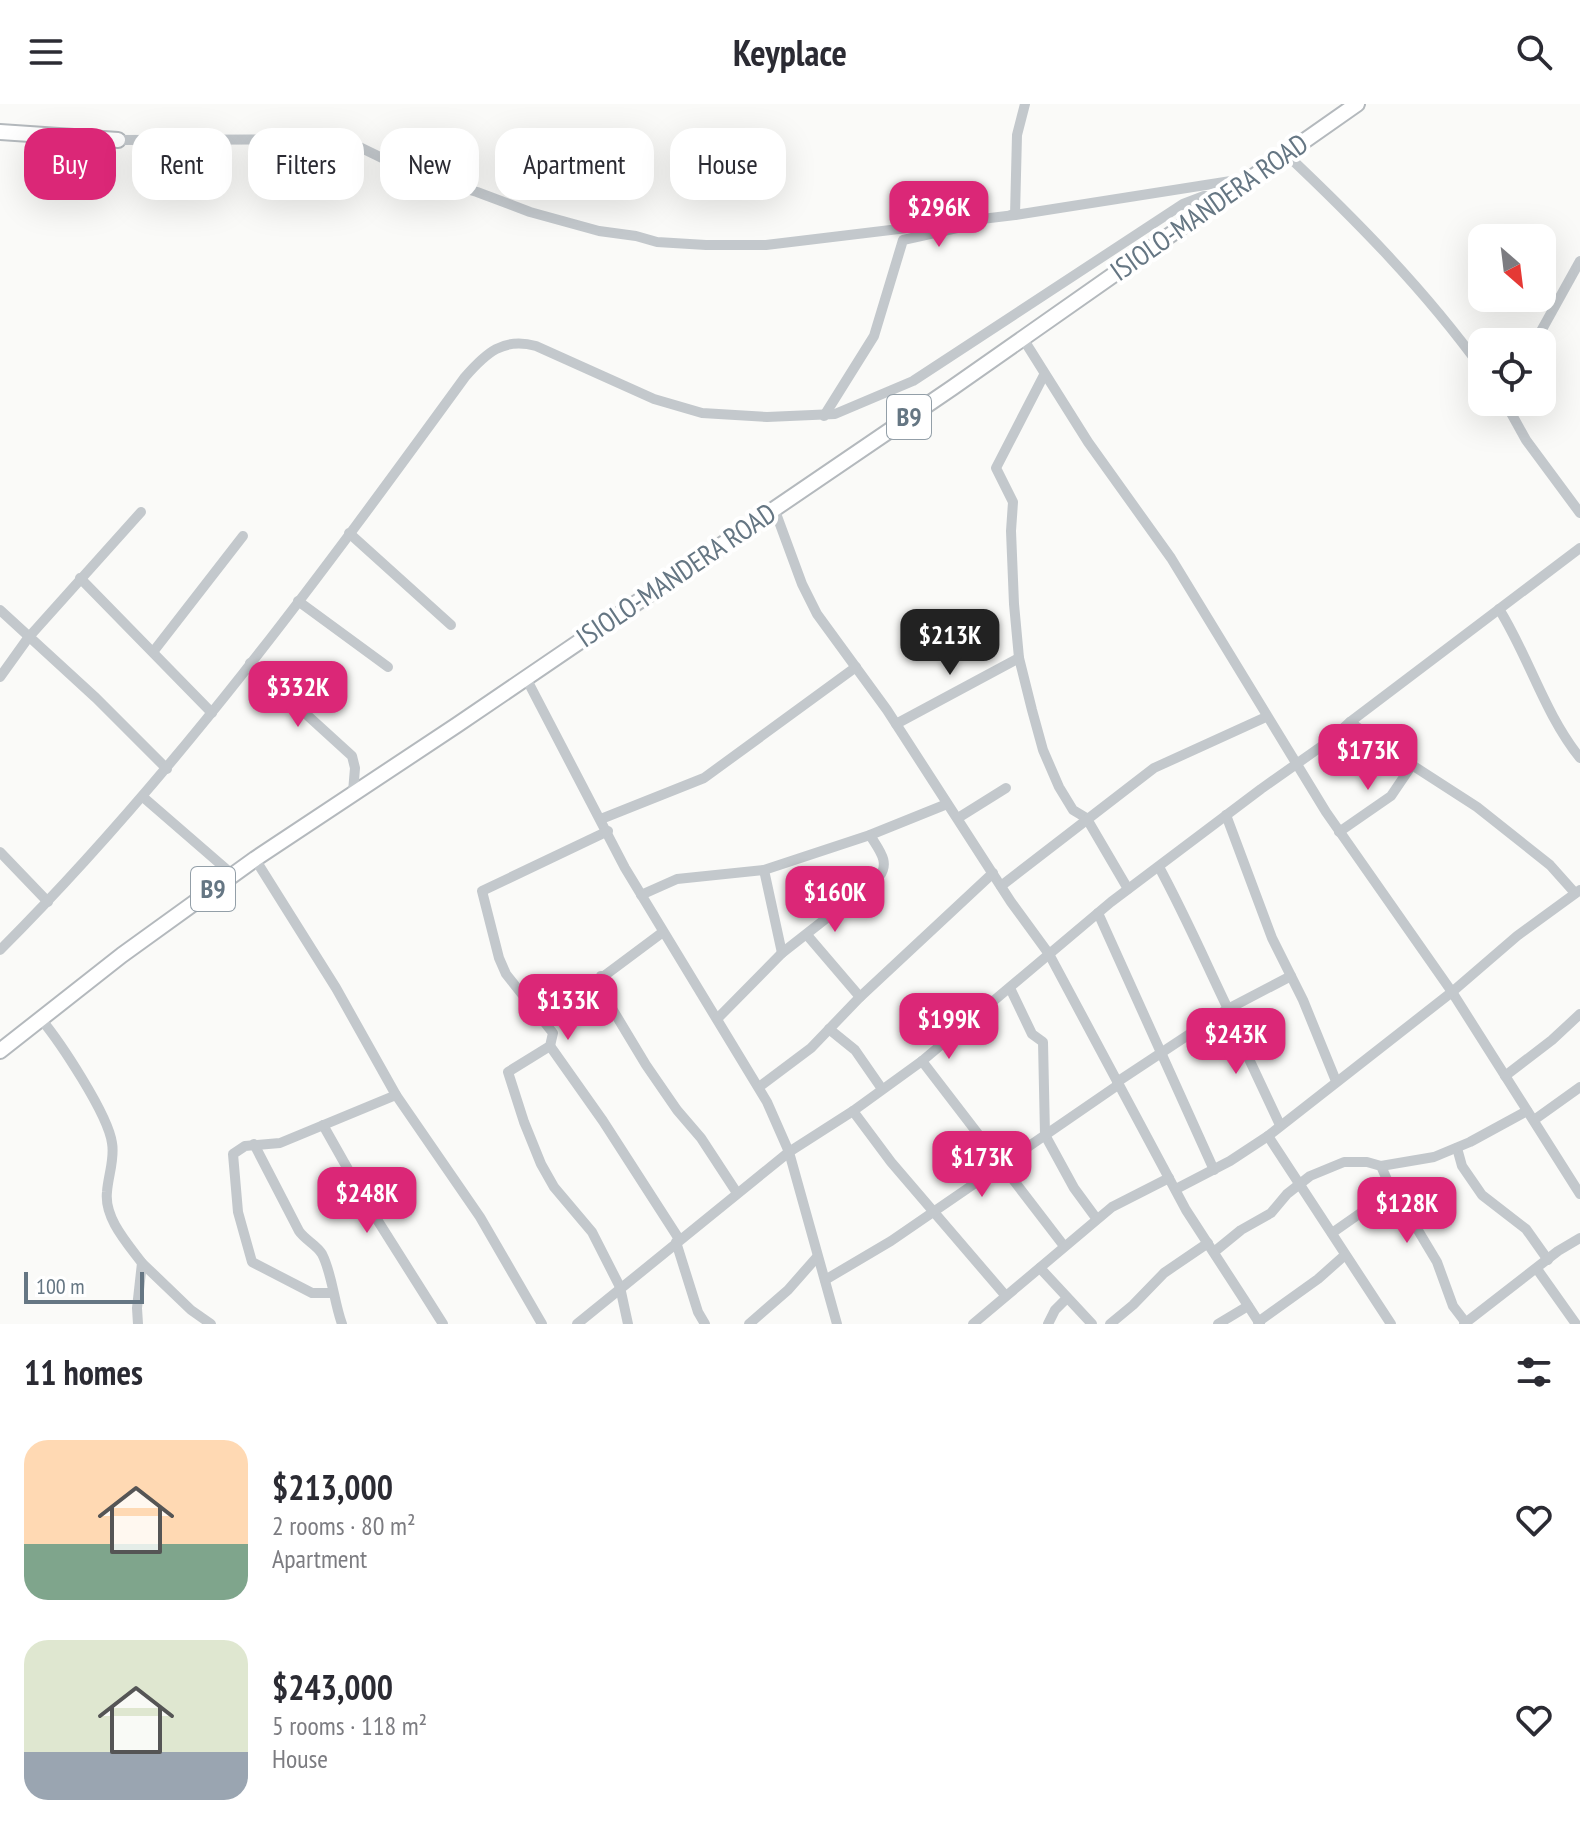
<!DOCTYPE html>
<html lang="en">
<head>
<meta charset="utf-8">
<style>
  :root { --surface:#fff; --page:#f7f7f7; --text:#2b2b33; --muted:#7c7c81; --accent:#db2777 }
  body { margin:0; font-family:"PT Sans Narrow",sans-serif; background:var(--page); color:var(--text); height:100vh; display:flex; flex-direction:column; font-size:30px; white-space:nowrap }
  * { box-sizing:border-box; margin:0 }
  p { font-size:26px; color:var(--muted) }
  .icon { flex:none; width:44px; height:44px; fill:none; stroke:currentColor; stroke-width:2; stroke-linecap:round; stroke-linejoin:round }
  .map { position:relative; height:1220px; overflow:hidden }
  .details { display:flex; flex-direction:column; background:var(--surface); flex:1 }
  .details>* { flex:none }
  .hud { position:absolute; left:24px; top:24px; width:800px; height:72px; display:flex; gap:16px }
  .needle { width:52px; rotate:152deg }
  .tools { position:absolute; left:1468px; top:120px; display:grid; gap:16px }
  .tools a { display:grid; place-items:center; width:88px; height:88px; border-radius:16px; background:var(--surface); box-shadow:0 8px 32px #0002; font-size:40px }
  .scale { position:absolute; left:24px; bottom:20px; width:120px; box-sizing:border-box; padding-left:8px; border:4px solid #657683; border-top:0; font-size:22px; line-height:28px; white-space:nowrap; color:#657683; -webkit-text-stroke:6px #fff; paint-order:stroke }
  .price { position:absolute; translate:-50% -68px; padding:0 18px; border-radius:16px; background:var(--accent); color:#fff; font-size:26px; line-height:52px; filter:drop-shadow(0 2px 4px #0008) }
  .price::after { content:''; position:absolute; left:50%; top:48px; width:24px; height:18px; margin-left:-12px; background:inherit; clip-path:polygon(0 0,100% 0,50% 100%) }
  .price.selected { background:#222; color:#fff }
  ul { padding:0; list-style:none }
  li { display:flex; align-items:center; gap:24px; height:200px; padding:0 24px }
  li span { display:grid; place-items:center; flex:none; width:224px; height:160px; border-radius:24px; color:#555 }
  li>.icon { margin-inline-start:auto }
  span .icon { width:96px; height:96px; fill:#fffc; stroke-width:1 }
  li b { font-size:34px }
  h2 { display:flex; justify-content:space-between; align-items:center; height:96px; padding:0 24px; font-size:34px }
  .chip { padding:0 28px; border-radius:24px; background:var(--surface); box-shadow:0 8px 32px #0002; font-size:28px; line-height:72px }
  .chip.selected { background:var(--accent); color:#fff }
  header { display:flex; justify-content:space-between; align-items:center; height:104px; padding:0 24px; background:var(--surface); font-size:36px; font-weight:700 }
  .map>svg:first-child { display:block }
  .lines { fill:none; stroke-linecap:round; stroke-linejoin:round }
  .highway-casing { stroke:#b4b9bd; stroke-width:18 }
  .minor { stroke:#c3c8cc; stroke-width:10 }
  .highway { stroke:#fff; stroke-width:14 }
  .labels { text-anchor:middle; stroke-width:8; stroke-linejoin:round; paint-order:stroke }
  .shield { fill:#fff; stroke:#939fa8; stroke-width:2 }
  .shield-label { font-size:26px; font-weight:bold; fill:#657683 }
  .street-label { font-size:28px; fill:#657683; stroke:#fff }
</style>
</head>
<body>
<header><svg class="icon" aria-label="menu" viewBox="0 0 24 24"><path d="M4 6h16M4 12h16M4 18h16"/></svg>Keyplace<svg class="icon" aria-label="search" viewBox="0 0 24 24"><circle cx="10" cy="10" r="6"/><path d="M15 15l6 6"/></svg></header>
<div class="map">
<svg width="1580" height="1220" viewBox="0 0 1580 1220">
  <rect width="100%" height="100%" fill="#fafaf8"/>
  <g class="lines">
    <defs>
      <g id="highway">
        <path d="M0,28L118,36"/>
        <path d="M0,947L122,851L255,755L457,621L952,284L1357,0"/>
      </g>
    </defs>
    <use href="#highway" class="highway-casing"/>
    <g class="minor">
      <path d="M118,36L343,35L415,70L477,88L530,108L599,127L636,132L657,138L706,141H766L1015,111L1250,74"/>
      <path d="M1285,49C1356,116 1425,186 1482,265"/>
      <path d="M1011,111H1015L1017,31L1025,0"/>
      <path d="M1022,233L1088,338L1171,454L1326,708L1452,888L1580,1090"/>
      <path d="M1535,238L1580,157"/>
      <path d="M1044,271L996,364L1013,398L1011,427L1014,500L1019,554L1032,606L1043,646L1059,683L1073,706L1088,715"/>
      <path d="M1505,298L1526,336L1580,409"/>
      <path d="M824,312L874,232L903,136L957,124"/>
      <path d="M774,404L802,480L817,510L887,606L1011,798L1049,850L1186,1106L1260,1220"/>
      <path d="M349,429L451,521"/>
      <path d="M80,474L212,609"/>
      <path d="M298,497L388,563"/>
      <path d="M1499,505C1529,553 1544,609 1580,654"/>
      <path d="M0,506L96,594L167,665"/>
      <path d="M153,548L243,432"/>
      <path d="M250,559L352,652L355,664L353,688"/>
      <path d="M0,573L28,534L141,408"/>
      <path d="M526,574L625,764L767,998L789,1048L837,1220"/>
      <path d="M1350,618L1412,661L1477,703L1550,761L1575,789"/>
      <path d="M896,620L1019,554"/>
      <path d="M143,693L233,771"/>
      <path d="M1226,711L1272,834L1303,896L1336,977"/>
      <path d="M958,714L1006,684"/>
      <path d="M601,715L704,674L856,563"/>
      <path d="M1087,715L1128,785"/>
      <path d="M608,727L482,787L499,854L506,870L553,929L550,942L508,968L524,1018L541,1060L554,1083L592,1128L620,1183L628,1220"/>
      <path d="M1339,728L1391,692L1412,661"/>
      <path d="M0,748L48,798"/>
      <path d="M255,755L336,884L396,991L480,1113L542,1220"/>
      <path d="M1159,763C1184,809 1205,857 1228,905"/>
      <path d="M764,766L782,849"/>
      <path d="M1001,782L1154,664L1266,613"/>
      <path d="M641,791L677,775L764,766L870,731L947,700"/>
      <path d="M1098,809L1214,1066"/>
      <path d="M663,828L604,872H601L599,883L646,961L677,1006L701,1034L737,1089"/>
      <path d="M807,831L860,893"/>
      <path d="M0,846C175,671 320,472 465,273C486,249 503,233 536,242L654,295L702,309L767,313L835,310L913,277L1183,100L1204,92H1225"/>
      <path d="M1010,884L1032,930L1043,938L1045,1031L1074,1084L1096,1114"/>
      <path d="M1226,906L1280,1021"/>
      <path d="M718,914L782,849L879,773C891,758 878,745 870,731"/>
      <path d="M41,915C60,938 108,1010 112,1039C115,1055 108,1072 107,1088C104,1114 127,1139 142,1159L137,1204L138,1220"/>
      <path d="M829,925L855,946L882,985"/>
      <path d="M550,942L603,1017L679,1135"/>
      <path d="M922,957L1064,1142"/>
      <path d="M1505,972L1552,936L1580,910"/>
      <path d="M1117,978L1226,906L1291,872"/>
      <path d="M759,983L811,944L860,893L993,769"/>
      <path d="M853,1007L891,1058L1005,1191"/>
      <path d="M1534,1016L1580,983"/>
      <path d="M323,1021L371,1106L443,1220"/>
      <path d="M1268,1032L1391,1220"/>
      <path d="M254,1040L299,1127C305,1136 317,1141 322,1150C332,1169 334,1198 342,1220"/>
      <path d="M1457,1044L1462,1062L1482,1091L1526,1125L1548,1156"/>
      <path d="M1381,1062L1434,1053L1470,1038L1527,1007"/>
      <path d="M1176,1085L1230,1057L1268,1032L1452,888L1517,832L1580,786"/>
      <path d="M1332,1129L1392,1087"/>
      <path d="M676,1138L698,1208L705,1220"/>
      <path d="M1214,1148L1241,1126L1271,1109L1287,1090L1310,1072L1344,1058H1367L1381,1062L1392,1087L1404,1103L1437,1158L1453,1202L1466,1219"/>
      <path d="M142,1159L191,1206L211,1220"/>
      <path d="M1040,1164L1092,1220"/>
      <path d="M1537,1165L1576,1220"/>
      <path d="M825,1176L891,1137L1118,981"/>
      <path d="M332,1189H312L252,1158L238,1108L233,1050L245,1042L280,1039L396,991"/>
      <path d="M1258,1218L1318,1175L1345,1151"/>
      <path d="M577,1220L789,1048L853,1007L922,957L1111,798L1261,685L1329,637L1350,618L1580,444"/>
      <path d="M749,1220L788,1186L817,1153"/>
      <path d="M973,1220L1112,1103L1169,1074"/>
      <path d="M1048,1220L1055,1206L1067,1194"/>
      <path d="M1110,1220L1133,1201L1164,1169L1208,1139"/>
      <path d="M1218,1220L1248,1202"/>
      <path d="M1464,1220L1558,1147L1580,1134"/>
    </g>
    <use href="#highway" class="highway"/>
  </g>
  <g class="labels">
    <g class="shield">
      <rect x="887" y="291" width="44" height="44" rx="6"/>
      <rect x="191" y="763" width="44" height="44" rx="6"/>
    </g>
    <g class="shield-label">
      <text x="909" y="322">B9</text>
      <text x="213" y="794">B9</text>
    </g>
    <g class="street-label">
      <text transform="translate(1209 103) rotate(-35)" y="10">ISIOLO-MANDERA ROAD</text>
      <text transform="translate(676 471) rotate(-34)" y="10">ISIOLO-MANDERA ROAD</text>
    </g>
  </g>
</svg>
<div class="tools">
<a><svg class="needle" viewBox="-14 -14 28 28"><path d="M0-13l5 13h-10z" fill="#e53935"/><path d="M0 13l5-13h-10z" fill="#7c7c81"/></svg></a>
<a><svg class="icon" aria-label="locate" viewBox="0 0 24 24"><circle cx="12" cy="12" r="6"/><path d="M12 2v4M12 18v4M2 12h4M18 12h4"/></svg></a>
</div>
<div class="scale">100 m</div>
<b class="price" style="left:939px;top:145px">$296K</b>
<b class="price selected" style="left:950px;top:573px">$213K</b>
<b class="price" style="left:298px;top:625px">$332K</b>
<b class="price" style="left:1368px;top:688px">$173K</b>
<b class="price" style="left:835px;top:830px">$160K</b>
<b class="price" style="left:568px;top:938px">$133K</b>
<b class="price" style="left:949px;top:957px">$199K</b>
<b class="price" style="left:1236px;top:972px">$243K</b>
<b class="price" style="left:982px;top:1095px">$173K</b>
<b class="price" style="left:367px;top:1131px">$248K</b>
<b class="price" style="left:1407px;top:1141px">$128K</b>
<div class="hud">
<a class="chip selected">Buy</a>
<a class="chip">Rent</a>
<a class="chip">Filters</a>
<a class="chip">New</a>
<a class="chip">Apartment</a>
<a class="chip">House</a>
</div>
</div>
<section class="details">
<h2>11 homes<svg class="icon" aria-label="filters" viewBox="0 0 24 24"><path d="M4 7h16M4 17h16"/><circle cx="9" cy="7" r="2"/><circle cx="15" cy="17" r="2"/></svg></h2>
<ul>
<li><span style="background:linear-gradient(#ffd9b3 65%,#7fa58c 0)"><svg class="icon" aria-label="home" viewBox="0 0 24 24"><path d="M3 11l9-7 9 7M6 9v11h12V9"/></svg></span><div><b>$213,000</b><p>2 rooms · 80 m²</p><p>Apartment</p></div><svg class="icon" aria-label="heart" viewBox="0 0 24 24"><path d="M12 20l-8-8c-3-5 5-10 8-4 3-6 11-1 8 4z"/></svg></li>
<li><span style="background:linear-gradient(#dfe7d0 70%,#9aa5b1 0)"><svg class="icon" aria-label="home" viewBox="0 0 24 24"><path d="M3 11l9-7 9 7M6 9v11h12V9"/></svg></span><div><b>$243,000</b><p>5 rooms · 118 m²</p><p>House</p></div><svg class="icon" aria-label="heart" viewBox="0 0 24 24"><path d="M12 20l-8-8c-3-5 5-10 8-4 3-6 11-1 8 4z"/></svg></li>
</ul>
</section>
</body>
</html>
